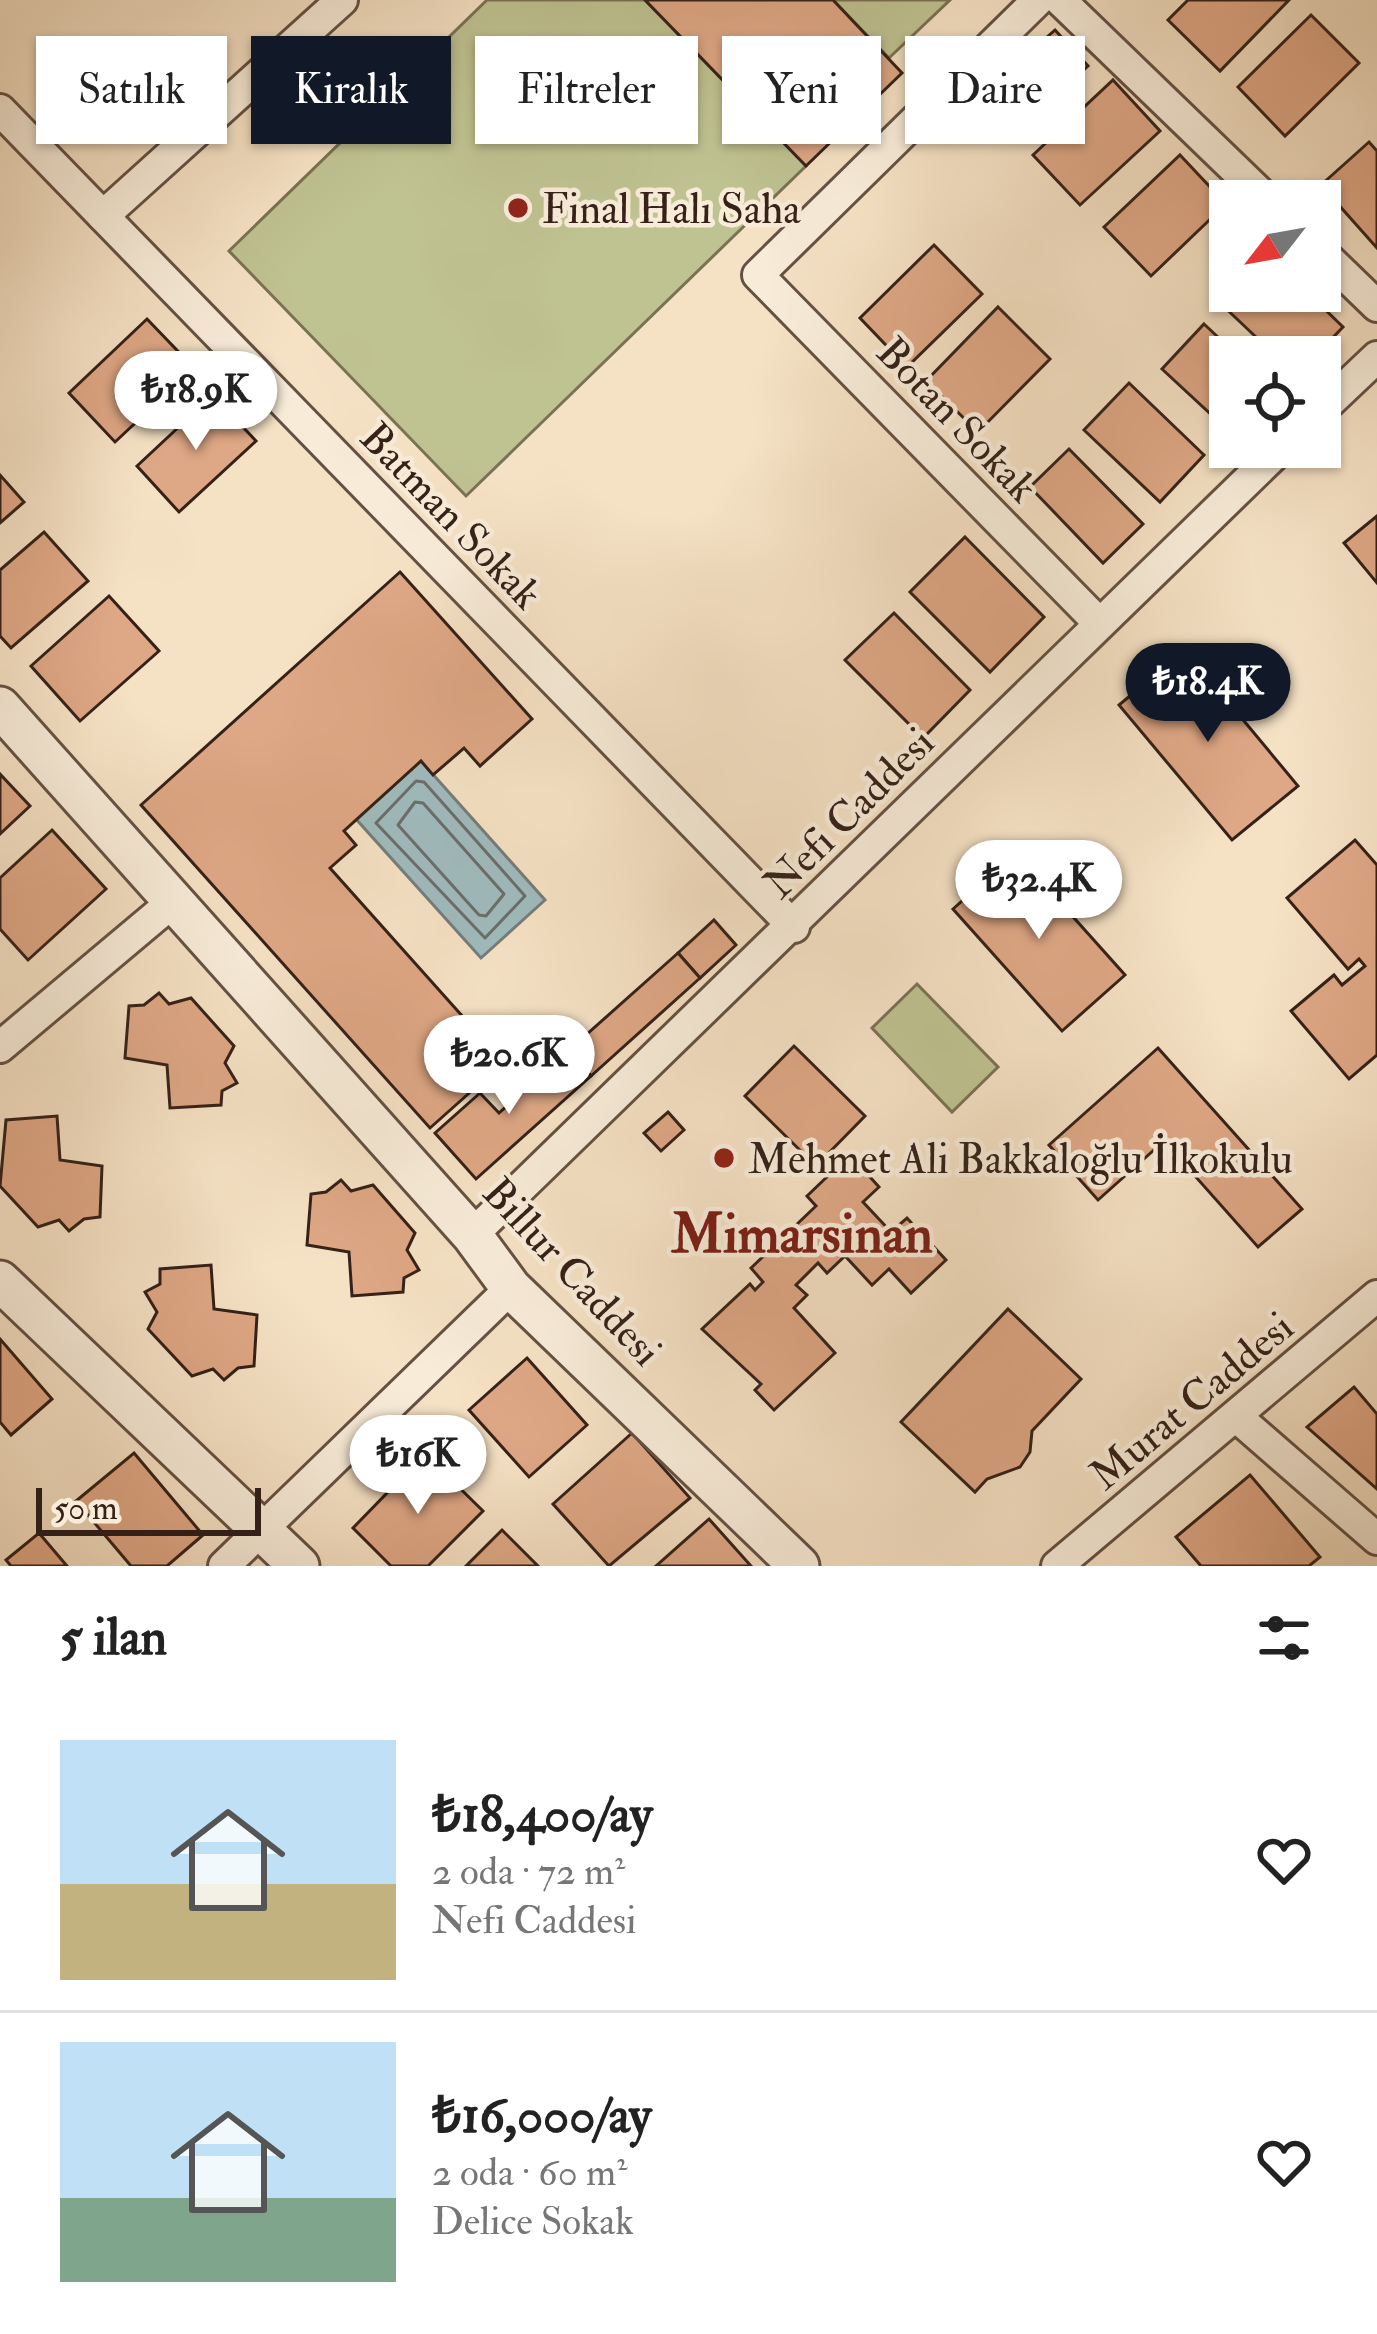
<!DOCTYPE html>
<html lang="tr">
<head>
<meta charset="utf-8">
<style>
  :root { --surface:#fff; --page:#f2f2f2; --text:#222; --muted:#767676; --line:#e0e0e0; --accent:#111827 }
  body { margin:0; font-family:"IM FELL Double Pica",serif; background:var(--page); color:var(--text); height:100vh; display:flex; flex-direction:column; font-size:45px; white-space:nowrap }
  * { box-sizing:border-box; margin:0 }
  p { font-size:39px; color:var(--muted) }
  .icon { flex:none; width:66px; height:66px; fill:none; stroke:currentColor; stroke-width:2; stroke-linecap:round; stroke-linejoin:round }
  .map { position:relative; height:1566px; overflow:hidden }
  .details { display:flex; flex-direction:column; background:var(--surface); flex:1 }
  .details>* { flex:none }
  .banner { position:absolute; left:36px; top:36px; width:1305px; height:108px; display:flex; gap:24px }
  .needle { width:78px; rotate:239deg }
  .controls { position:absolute; left:1209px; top:180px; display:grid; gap:24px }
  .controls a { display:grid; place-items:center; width:132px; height:132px; border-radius:0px; background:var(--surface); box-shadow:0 3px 9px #0004; font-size:60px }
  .scale { position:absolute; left:36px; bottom:30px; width:225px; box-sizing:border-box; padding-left:12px; border:6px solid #352118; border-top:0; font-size:33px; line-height:42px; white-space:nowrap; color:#352118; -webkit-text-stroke:9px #f8ecd9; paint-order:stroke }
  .price { position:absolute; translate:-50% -102px; padding:0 27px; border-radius:42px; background:#fff; color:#222; font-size:39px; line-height:78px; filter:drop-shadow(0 3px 6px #0008) }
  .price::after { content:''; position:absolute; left:50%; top:72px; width:36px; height:27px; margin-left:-18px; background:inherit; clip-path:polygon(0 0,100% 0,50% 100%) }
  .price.active { background:var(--accent); color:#fff }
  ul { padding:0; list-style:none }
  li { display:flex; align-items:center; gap:36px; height:300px; padding:0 60px }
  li+li { border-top:3px solid var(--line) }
  li span { display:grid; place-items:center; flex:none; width:336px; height:240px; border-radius:0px; color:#555 }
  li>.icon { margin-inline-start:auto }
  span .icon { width:144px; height:144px; fill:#fffc; stroke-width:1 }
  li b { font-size:51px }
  h2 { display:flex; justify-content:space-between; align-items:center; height:144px; padding:0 60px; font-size:51px }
  .chip { padding:0 42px; border-radius:0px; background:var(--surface); box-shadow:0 3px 9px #0004; font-size:42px; line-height:108px }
  .chip.active { background:var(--accent); color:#fff }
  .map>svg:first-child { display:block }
  .green { fill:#bfc291; stroke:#7a7254; stroke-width:3 }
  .water { fill:#9fbbbd; stroke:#757d7b; stroke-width:3 }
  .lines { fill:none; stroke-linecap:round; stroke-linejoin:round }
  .shore { stroke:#6a6e6a; stroke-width:3 }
  .building { fill:#dea785; stroke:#352118; stroke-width:3 }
  .minor-casing { stroke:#655143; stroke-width:36 }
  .tertiary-casing { stroke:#655143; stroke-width:45 }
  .minor { stroke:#f8ecd9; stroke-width:30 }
  .tertiary { stroke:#f8ecd9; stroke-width:39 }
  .poi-dot { fill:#8f2418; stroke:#f8ecd9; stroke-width:4.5 }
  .labels { text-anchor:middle; stroke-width:9; stroke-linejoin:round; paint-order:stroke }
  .poi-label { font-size:42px; fill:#352118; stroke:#f8ecd9; text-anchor:start }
  .street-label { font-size:42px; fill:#352118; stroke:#f8ecd9 }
  .district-label { font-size:54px; font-weight:bold; fill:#7a1f14; stroke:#f8ecd9 }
</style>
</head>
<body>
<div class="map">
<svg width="1377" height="1566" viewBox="0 0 1377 1566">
  <rect width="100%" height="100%" fill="#f5e1c4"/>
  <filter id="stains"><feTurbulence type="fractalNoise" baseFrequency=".00167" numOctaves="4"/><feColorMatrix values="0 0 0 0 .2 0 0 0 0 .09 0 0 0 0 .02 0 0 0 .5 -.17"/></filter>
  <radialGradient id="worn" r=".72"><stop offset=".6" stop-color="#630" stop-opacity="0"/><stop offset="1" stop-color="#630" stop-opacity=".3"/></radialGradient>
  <g class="green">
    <path d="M487,0H645L806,166L466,496L229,251Z"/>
    <path d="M833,0H950L889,58Z"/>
    <path d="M917,984L998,1067L952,1112L872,1028Z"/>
  </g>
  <path class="water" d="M421,761L545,900L481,958L356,819Z"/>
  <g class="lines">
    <g class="shore">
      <path d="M416,781L424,782L525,896L485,938L376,823Z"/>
      <path d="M415,802L423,803L504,894L486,916L479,915L398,825Z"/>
    </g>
  </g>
  <g class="building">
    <path d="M645,0H833L902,73L806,166Z"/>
    <path d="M1188,0H1289L1220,71L1168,20Z"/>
    <path d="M1311,15L1359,63L1285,136L1238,87Z"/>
    <path d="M1055,30L1088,66L1009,137L976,100Z"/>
    <path d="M1113,80L1160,131L1080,205L1033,155Z"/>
    <path d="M1369,142L1377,151V248L1321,185Z"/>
    <path d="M1180,155L1226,204L1151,276L1104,227Z"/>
    <path d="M934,245L982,294L907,367L860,318Z"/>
    <path d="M1230,288L1306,291L1343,327L1314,357H1277L1218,301Z"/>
    <path d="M998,307L1050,359L978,432L926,381Z"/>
    <path d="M147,319L194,368L115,442L69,393Z"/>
    <path d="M1204,324L1239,357H1230V432L1162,369Z"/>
    <path d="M1129,383L1204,455L1160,502L1084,430Z"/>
    <path d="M213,395L256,441L179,512L137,466Z"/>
    <path d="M1069,449L1143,524L1103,563L1030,487Z"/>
    <path d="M0,475L24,502L0,523Z"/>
    <path d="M1377,516V583L1344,543Z"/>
    <path d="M44,532L88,581L11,648L0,636V570Z"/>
    <path d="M965,537L1044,617L990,672L910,592Z"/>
    <path d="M400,572L532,719L480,766L464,748L433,775L421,761L344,831L356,845L330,868L464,1018L436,1043L476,1087L430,1128L141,805Z"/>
    <path d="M109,596L159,651L80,721L31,666Z"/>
    <path d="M894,613L970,690L923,738L845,660Z"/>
    <path d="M1185,650L1298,786L1232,840L1119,705Z"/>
    <path d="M0,774L30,806L0,834Z"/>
    <path d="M52,830L106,889L28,960L0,929V878Z"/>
    <path d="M1355,840L1377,865V1055L1349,1079L1291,1011L1334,975L1342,985L1365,966L1359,959L1348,969L1287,898Z"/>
    <path d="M1016,853L1125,975L1062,1031L953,909Z"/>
    <path d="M714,920L736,945L700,978L678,953Z"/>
    <path d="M678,953L700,978L591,1076L568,1051Z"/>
    <path d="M159,993L169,1004L191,998L234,1046L225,1063L237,1083L222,1091L221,1105L170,1108L167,1065L125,1058L129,1006L144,1005Z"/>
    <path d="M794,1046L865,1116L816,1166L745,1096Z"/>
    <path d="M1158,1048L1302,1209L1258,1247L1164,1141L1098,1200L1049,1145Z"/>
    <path d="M568,1051L591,1076L476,1179L435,1133L480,1093L499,1113Z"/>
    <path d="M668,1112L684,1130L661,1151L644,1133Z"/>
    <path d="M57,1116L60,1160L102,1166L100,1217L84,1219L69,1231L59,1220L38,1227L0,1186L6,1120Z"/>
    <path d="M850,1155L879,1187L863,1202L891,1232L907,1218L946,1260L911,1293L889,1269L872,1285L845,1256L827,1273L818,1263L796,1285L807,1295L794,1308L835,1353L774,1410L755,1390L761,1384L702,1329L750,1284L755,1290L763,1282L751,1268L816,1206L807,1196Z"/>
    <path d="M341,1180L351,1191L373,1185L415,1233L407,1250L419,1270L404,1278L403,1292L352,1296L349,1252L307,1245L311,1194L326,1192Z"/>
    <path d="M211,1265L214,1309L257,1315L254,1366L238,1368L224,1380L213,1369L192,1376L148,1329L157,1312L145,1292L160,1284V1269Z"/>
    <path d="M1008,1309L1081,1379L1032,1431L1030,1452L1020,1467L987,1479L975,1492L901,1422Z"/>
    <path d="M0,1339L52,1399L11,1435L0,1422Z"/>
    <path d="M527,1358L587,1425L529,1477L469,1410Z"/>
    <path d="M1354,1387L1377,1414V1489L1307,1427Z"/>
    <path d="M632,1433L690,1498L609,1566L553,1504Z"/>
    <path d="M134,1453L203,1535L167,1566H131L76,1501Z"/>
    <path d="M425,1454L483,1511L428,1566H391L353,1528Z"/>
    <path d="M1250,1475L1320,1557L1309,1566H1201L1176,1537Z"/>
    <path d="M709,1519L751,1566H656Z"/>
    <path d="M502,1530L538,1566H466Z"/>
    <path d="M39,1533L67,1566H11L6,1560Z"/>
  </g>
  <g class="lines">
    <defs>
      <g id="minor">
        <path d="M1038,0L758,275L1097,621"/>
        <path d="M1060,0L1268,201"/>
        <path d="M0,110L794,927"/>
        <path d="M103,216L342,0"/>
        <path d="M1320,251L1377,306"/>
        <path d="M1320,411L1377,357"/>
        <path d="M0,1047L175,900"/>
        <path d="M472,1235L1282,447"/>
        <path d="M1238,1418L1377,1539"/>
        <path d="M224,1566L511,1288"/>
        <path d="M1057,1566L1377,1296"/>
      </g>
      <g id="tertiary">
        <path d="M0,707L472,1235L511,1288L799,1566"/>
        <path d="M0,1281L299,1566"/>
      </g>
    </defs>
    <use href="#minor" class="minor-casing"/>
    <use href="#tertiary" class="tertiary-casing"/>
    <use href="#minor" class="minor"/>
    <use href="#tertiary" class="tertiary"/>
  </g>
  <g class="poi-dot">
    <circle cx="518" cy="208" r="12"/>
    <circle cx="724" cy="1158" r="12"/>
  </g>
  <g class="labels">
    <g class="poi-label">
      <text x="542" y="223">Final Halı Saha</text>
      <text x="748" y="1173">Mehmet Ali Bakkaloğlu İlkokulu</text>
    </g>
    <g class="street-label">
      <text transform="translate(958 419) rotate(46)" y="15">Botan Sokak</text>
      <text transform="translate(452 515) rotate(46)" y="15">Batman Sokak</text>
      <text transform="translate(848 812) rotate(-45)" y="15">Nefi Caddesi</text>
      <text transform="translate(573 1271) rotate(47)" y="15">Billur Caddesi</text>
      <text transform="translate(1191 1400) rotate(-40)" y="15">Murat Caddesi</text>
    </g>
    <g class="district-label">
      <text x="802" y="1252">Mimarsinan</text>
    </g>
  </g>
  <rect width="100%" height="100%" filter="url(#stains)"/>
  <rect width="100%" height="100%" fill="url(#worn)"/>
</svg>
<div class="controls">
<a><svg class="needle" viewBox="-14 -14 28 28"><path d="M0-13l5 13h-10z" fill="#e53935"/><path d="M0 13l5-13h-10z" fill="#767676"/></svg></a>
<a><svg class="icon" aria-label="locate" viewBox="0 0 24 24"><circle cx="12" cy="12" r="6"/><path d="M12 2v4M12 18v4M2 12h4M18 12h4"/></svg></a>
</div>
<div class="scale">50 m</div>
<b class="price" style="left:196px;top:453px">₺18.9K</b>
<b class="price active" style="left:1208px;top:745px">₺18.4K</b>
<b class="price" style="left:1039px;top:942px">₺32.4K</b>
<b class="price" style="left:509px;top:1117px">₺20.6K</b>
<b class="price" style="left:418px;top:1517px">₺16K</b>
<div class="banner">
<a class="chip">Satılık</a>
<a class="chip active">Kiralık</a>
<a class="chip">Filtreler</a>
<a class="chip">Yeni</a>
<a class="chip">Daire</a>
</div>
</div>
<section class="details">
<h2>5 ilan<svg class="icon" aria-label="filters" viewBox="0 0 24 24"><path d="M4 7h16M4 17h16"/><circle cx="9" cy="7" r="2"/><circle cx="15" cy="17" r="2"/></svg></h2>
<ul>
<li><span style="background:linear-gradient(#bfe0f5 60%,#c2b280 0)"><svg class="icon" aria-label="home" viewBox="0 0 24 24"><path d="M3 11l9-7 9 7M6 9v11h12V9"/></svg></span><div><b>₺18,400/ay</b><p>2 oda · 72 m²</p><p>Nefi Caddesi</p></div><svg class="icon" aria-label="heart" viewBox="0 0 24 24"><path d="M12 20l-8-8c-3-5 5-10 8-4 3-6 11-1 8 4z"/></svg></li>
<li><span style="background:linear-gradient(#bfe0f5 65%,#7fa58c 0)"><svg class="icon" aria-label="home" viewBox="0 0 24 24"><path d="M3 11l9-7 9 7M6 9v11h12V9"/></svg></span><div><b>₺16,000/ay</b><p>2 oda · 60 m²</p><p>Delice Sokak</p></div><svg class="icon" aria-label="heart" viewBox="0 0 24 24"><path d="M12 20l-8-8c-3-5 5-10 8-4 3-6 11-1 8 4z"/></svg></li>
</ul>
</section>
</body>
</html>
